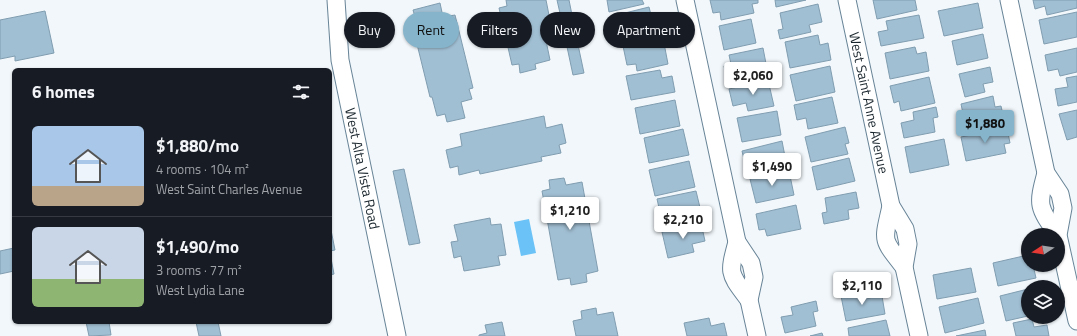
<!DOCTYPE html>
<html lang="en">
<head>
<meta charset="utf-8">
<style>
  :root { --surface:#171b24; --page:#242831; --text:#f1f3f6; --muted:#9ea1a6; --line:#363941; --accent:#85b4cb }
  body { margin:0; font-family:"Titillium Web",sans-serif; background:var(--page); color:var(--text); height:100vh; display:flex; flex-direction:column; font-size:15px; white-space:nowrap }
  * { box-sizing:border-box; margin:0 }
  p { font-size:13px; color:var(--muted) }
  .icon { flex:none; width:22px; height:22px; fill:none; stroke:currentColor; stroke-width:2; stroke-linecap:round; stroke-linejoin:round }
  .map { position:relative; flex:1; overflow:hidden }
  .side { position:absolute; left:12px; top:68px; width:320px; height:256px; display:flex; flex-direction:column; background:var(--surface); border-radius:6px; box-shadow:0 1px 3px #0004 }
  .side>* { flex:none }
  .banner { position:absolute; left:344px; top:12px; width:380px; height:36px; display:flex; gap:8px }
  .needle { width:26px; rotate:258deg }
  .buttons { position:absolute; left:1021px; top:228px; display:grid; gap:8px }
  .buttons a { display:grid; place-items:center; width:44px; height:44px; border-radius:50%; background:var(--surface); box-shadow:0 1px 3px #0004; font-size:20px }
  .price { position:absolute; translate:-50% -34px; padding:0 9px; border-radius:4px; background:#fff; color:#222; font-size:13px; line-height:26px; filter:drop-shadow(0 1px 2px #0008) }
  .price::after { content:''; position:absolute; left:50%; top:24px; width:12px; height:9px; margin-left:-6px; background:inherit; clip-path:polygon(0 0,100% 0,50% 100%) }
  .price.selected { background:var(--accent); color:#111 }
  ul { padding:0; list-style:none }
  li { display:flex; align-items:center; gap:12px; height:100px; padding:0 20px }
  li+li { border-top:1px solid var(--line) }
  li span { display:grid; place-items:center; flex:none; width:112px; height:80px; border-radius:6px; color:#555 }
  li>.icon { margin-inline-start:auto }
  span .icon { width:48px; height:48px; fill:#fffc; stroke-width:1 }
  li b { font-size:17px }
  h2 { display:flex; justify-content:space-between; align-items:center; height:48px; padding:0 20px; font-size:17px }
  .chip { padding:0 14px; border-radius:18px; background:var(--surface); box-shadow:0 1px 3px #0004; font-size:14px; line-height:36px }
  .chip.selected { background:var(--accent); color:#111 }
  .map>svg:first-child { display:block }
  .water { fill:#6bc2f6 }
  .building { fill:#a1bfd3; stroke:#809db0 }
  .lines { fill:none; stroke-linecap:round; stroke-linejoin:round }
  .minor-casing { stroke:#688497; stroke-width:19 }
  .minor { stroke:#fff; stroke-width:17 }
  .labels { text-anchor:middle; stroke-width:3; stroke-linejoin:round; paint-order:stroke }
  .street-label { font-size:14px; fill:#19252c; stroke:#fff }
</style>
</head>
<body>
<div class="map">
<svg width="1077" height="336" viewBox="0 0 1077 336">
  <rect width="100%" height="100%" fill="#f1f7fb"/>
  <path class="water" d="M529,219L536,253L521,256L514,222Z"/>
  <g class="building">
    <path d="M506,0H546L552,30L544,31L550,60L535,64L536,69L520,73L519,64L512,65L499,8L507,6Z"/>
    <path d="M557,0H569L573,20L562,22Z"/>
    <path d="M607,0H642L644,4L609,12Z"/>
    <path d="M710,0H758V3L752,4L754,13L721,20L720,12L713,13Z"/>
    <path d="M775,0H806L776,7Z"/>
    <path d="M873,0H915L917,10L877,19Z"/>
    <path d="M1033,0H1077V8L1047,15L1045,6L1035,9Z"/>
    <path d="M440,3L443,17L455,15L473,88L469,89L472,99L461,102L465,118L447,122L445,114L437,116L432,97H430L415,36L420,34L413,10Z"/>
    <path d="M978,3L983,28L944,36L938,11Z"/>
    <path d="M818,4L822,22L809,25L811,32L780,39L778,30L783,29L780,13Z"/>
    <path d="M649,7L653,23L660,21L662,29L631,36L625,13Z"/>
    <path d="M45,11L54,53L15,61V56L0,59V20Z"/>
    <path d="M1077,12V37L1044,44L1039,20Z"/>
    <path d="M919,15L924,38L881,46L878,32L888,30L886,21Z"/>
    <path d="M751,19L756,43L724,50L719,26Z"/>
    <path d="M574,26L584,73L573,75L563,28Z"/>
    <path d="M983,34L988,58L957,65L952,41Z"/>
    <path d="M818,35L820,45L828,43L831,60L790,68L785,42Z"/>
    <path d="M663,38L668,64L637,71L636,64L627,65L623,46Z"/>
    <path d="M915,47L917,54L926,52L929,71L890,79L885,53Z"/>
    <path d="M763,48L768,74L728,82L724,66L731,64L729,55Z"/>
    <path d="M1077,48V72L1060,76L1058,69L1048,71L1045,55Z"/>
    <path d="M830,66L835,92L796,101L790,75Z"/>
    <path d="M990,67L993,82L983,84L985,92L965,97L959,74Z"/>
    <path d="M660,70L662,78L672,76L675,92L631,100L626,76Z"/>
    <path d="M1077,76V102L1058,106L1055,89L1068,87L1066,78Z"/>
    <path d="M929,77L935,103L901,111L899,101L894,103L890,86Z"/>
    <path d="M768,80L774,106L748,111L746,103L733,106L729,89Z"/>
    <path d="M993,96L995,107L1001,106L1004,119L966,128L961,104Z"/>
    <path d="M832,97L838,123L808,129L806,118L797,120L794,105Z"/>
    <path d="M675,100L680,126L640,134L635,108Z"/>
    <path d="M936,107L938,117L933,118L935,132L904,138L901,123L914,120L913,112Z"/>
    <path d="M1077,110V137L1067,140L1059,114Z"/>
    <path d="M777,111L781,135L742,142L737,118Z"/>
    <path d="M544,116L546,128L562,124L566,143L559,145L561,153L541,157L542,161L480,174L479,170L459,175L458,166L450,168L446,150L462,146L460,134Z"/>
    <path d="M845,127L849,143L845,144L848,154L811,162L805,137Z"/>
    <path d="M1007,128L1010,143L1004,144L1006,153L966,161L961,137Z"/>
    <path d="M683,129L689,155L649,163L644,138Z"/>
    <path d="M944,139L949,165L910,173L905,147Z"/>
    <path d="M782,141L787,167L761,173L759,165L746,168L742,151Z"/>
    <path d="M849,158L855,181L817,190L812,167Z"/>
    <path d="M689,161L695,187L655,196L649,170Z"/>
    <path d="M404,169L420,243L409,245L393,171Z"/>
    <path d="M789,171L794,195L756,203L750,179Z"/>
    <path d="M564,178L566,185L582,182L598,271L586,274L587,282L571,285L570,278L558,280L542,191L550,189L549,180Z"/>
    <path d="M696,191L702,216L663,225L657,199Z"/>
    <path d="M856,192L859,208L848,210L849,219L824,224L822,213L827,212L825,198Z"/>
    <path d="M796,205L801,229L767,236L765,229L759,230L756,214Z"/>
    <path d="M490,218L491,225L501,224L506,255L498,256L500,265L464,271L461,256L454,258L451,242L458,241L454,225Z"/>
    <path d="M701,223L705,241L692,244L694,252L668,258L662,232Z"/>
    <path d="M330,225L335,250L330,251Z"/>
    <path d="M14,248V271L0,274V251Z"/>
    <path d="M330,253L334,274L330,275Z"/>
    <path d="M1028,255V265H1033L1036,278L998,286L993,263Z"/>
    <path d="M971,268L976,292L937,299L933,275Z"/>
    <path d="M1028,289V316L1006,321L1000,296Z"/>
    <path d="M867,291L868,298L882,296L885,314L846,321L841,296Z"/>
    <path d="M978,298L984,323L945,333L939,307Z"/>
    <path d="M816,301L818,311L813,312L816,326L785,333L781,317L793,315L791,307Z"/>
    <path d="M596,308L597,315L613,312L618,336H576L573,321L582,319L581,311Z"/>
    <path d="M709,318L711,326L724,323L727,336H687L684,323Z"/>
    <path d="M1032,319L1034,327L1047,325L1049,336H1016L1013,323Z"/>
    <path d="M886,320L890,336H849L848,328Z"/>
    <path d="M86,322H109L111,335L89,336Z"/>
    <path d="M196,322H218L221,336H199Z"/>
    <path d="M502,322L505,336H479V335L487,333L485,325Z"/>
    <path d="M985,330L986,336H956Z"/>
    <path d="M822,333L823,336H810Z"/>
  </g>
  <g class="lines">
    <defs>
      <g id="minor">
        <path id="s1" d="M336,0L340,60L397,336"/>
        <path d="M685,0L737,242L751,263L754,277L749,300L757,336"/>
        <path id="s2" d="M847,0L891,206L905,229L908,244L904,267L919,336"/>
        <path d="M1009,0L1046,173L1060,194L1063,208L1058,235L1077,321"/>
        <path d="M1046,173C1037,206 1038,207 1058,235"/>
        <path d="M891,206C883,242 881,238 904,267"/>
        <path d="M737,242C728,275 729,273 749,300"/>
      </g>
    </defs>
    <use href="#minor" class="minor-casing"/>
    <use href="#minor" class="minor"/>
  </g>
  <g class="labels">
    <g class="street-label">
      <text dy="5" stroke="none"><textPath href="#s2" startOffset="105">West Saint Anne Avenue</textPath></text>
      <text dy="5" stroke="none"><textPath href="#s1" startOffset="171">West Alta Vista Road</textPath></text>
    </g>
  </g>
</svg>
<div class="buttons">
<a><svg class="needle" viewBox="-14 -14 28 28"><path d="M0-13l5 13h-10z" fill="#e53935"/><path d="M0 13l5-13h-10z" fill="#9ea1a6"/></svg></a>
<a><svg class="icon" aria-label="layers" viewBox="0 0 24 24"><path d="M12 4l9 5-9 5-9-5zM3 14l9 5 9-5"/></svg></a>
</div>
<b class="price" style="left:753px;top:96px">$2,060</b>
<b class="price selected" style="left:985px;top:144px">$1,880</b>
<b class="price" style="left:772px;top:187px">$1,490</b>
<b class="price" style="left:570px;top:231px">$1,210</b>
<b class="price" style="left:683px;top:240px">$2,210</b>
<b class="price" style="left:862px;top:306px">$2,110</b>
<div class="banner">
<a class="chip">Buy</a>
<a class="chip selected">Rent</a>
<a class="chip">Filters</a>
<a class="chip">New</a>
<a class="chip">Apartment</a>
</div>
<section class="side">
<h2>6 homes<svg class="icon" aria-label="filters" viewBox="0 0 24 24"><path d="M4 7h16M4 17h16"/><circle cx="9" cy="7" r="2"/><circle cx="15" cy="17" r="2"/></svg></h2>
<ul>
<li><span style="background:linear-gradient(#a9c7e8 75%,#b9a48a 0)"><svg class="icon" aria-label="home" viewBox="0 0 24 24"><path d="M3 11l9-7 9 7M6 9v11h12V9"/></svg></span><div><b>$1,880/mo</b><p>4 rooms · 104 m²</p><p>West Saint Charles Avenue</p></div></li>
<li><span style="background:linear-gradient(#c9d6e8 65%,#8fb573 0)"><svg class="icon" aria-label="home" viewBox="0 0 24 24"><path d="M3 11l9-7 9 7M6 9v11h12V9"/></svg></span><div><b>$1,490/mo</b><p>3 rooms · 77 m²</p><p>West Lydia Lane</p></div></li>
</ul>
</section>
</div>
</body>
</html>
